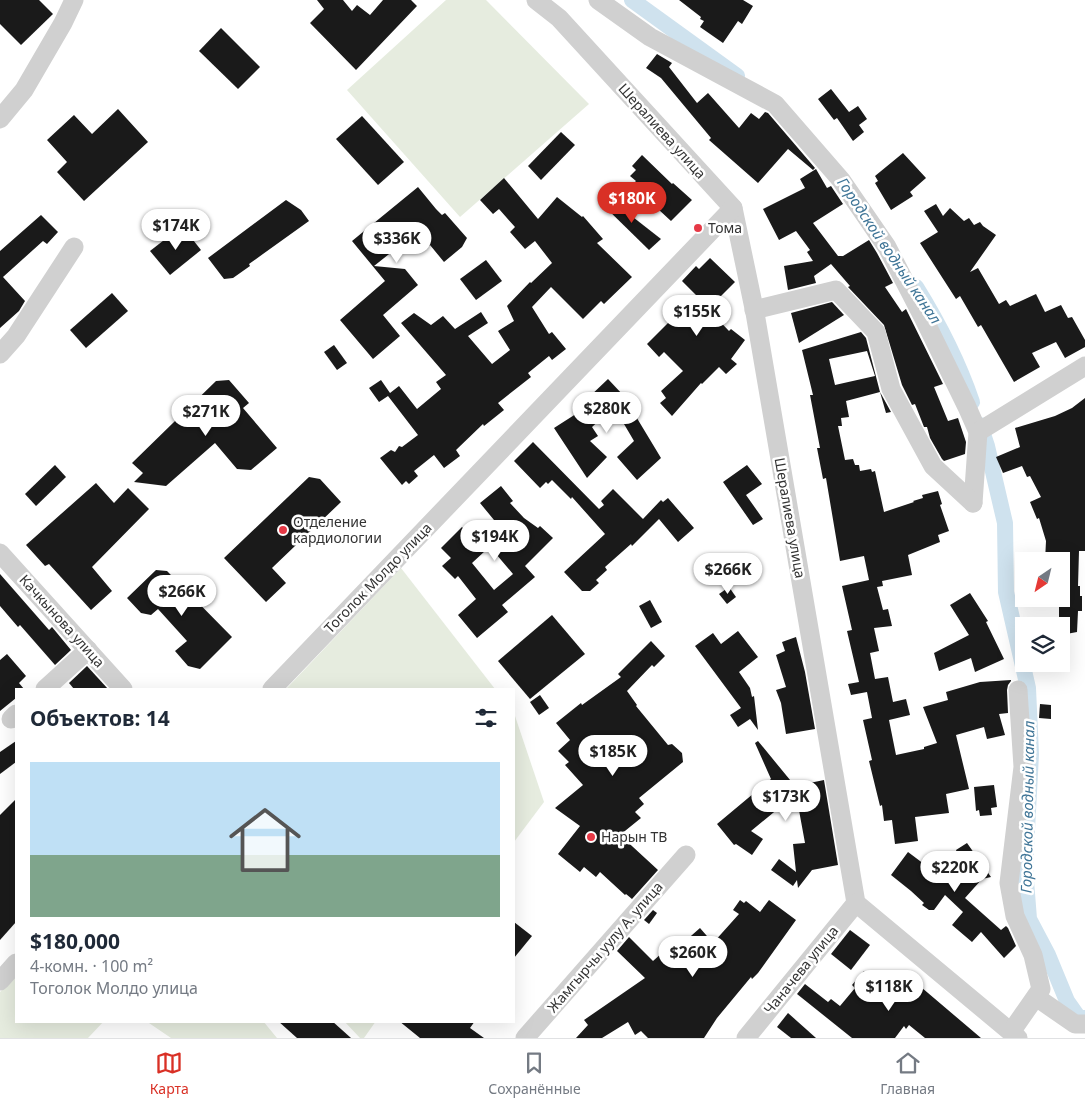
<!DOCTYPE html>
<html lang="ru">
<head>
<meta charset="utf-8">
<style>
  :root { --surface:#fff; --page:#f6f6f7; --text:#1f2937; --muted:#747a83; --line:#e0e1e3; --accent:#d93025 }
  body { margin:0; font-family:"Noto Sans",sans-serif; background:var(--page); color:var(--text); height:100vh; display:flex; flex-direction:column; font-size:19px; white-space:nowrap }
  * { box-sizing:border-box; margin:0 }
  p { font-size:16px; color:var(--muted) }
  .icon { flex:none; width:28px; height:28px; fill:none; stroke:currentColor; stroke-width:2; stroke-linecap:round; stroke-linejoin:round }
  .map { position:relative; flex:1; overflow:hidden }
  .side { position:absolute; left:15px; top:688px; width:500px; height:335px; display:flex; flex-direction:column; background:var(--surface); border-radius:0px; box-shadow:0 5px 20px #0002 }
  .side>* { flex:none }
  .needle { width:32px; rotate:215deg }
  .buttons { position:absolute; left:1015px; top:552px; display:grid; gap:10px }
  .buttons a { display:grid; place-items:center; width:55px; height:55px; border-radius:0px; background:var(--surface); box-shadow:0 5px 20px #0002; font-size:25px }
  .price { position:absolute; translate:-50% -42px; padding:0 11px; border-radius:18px; background:#fff; color:#222; font-size:16px; line-height:32px; filter:drop-shadow(0 1px 2px #0008) }
  .price::after { content:''; position:absolute; left:50%; top:30px; width:15px; height:11px; margin-left:-8px; background:inherit; clip-path:polygon(0 0,100% 0,50% 100%) }
  .price.on { background:var(--accent); color:#fff }
  ul { padding:0; list-style:none }
  li { display:grid; align-content:center; gap:10px; height:265px; padding:0 15px }
  li+li { border-top:1px solid var(--line) }
  li span { display:grid; place-items:center; height:155px; border-radius:0px; color:#555 }
  li>.icon { margin-inline-start:auto }
  span .icon { width:90px; height:90px; fill:#fffc; stroke-width:1 }
  li b { font-size:21px }
  h2 { display:flex; justify-content:space-between; align-items:center; height:60px; padding:0 15px; font-size:21px }
  .dock { display:flex; justify-content:space-around; align-items:center; height:70px; border-top:1px solid var(--line); background:var(--surface); font-size:14px; color:var(--muted) }
  .dock a { display:grid; justify-items:center; gap:2px }
  .dock .on { color:var(--accent) }
  .map>svg:first-child { display:block }
  .green { fill:#e6ecdf }
  .lines { fill:none; stroke-linecap:round; stroke-linejoin:round }
  .canal { stroke:#cfe2ee; stroke-width:16 }
  .building { fill:#1a1a1a; fill-rule:evenodd }
  .minor { stroke:#d0d0d0; stroke-width:19 }
  .poi-dot { fill:#e63946; stroke:#fff; stroke-width:2 }
  .labels { text-anchor:middle; stroke-width:5; stroke-linejoin:round; paint-order:stroke }
  .street-label { font-size:14px; fill:#333; stroke:#fff }
  .poi-label { font-size:14px; fill:#333; stroke:#fff; text-anchor:start }
  .water-label { font-size:15px; font-style:italic; fill:#3f7597; stroke:#fff }
</style>
</head>
<body>
<div class="map">
<svg width="1085" height="1038" viewBox="0 0 1085 1038">
  <rect width="100%" height="100%" fill="#fff"/>
  <g class="green">
    <path d="M446,0H486L589,104L460,217L347,90Z"/>
    <path d="M401,568L495,689H286Z"/>
    <path d="M514,713L544,802L514,842Z"/>
    <path d="M16,975V1021H104L88,1038H0V992Z"/>
    <path d="M146,1021H263L277,1038H171Z"/>
    <path d="M344,1021H376L364,1038H360Z"/>
  </g>
  <g class="lines">
    <g class="canal">
      <path d="M632,0L737,76"/>
      <path d="M916,287C939,324 958,361 972,402"/>
      <path d="M980,425L987,446L1005,523L1006,592L1028,688L1031,754L1025,868L1029,919L1048,955L1067,1001L1079,1018H1085"/>
    </g>
  </g>
  <g class="building">
    <path d="M0,0H39L53,14L21,45L0,24Z"/>
    <path d="M317,0H343L352,11L357,5L370,15L383,0H411L417,6L356,70L310,23L324,9Z"/>
    <path d="M679,0H743L753,6L742,24L738,21L723,43L700,27L704,21L700,19L701,17Z"/>
    <path d="M221,28L260,67L238,89L199,51Z"/>
    <path d="M657,54L672,63L669,67L697,103L708,93L739,128L751,113L759,119L765,112L768,113L815,168L813,170L788,149L758,183L709,140L711,138L661,78L646,68Z"/>
    <path d="M831,89L849,112L858,106L867,119L859,125L864,132L853,141L837,118L834,120L818,99Z"/>
    <path d="M118,109L148,142L84,201L57,172L67,162L47,140L74,115L92,134Z"/>
    <path d="M362,116L404,162L378,185L336,139Z"/>
    <path d="M561,132L575,145L541,180L528,166Z"/>
    <path d="M903,153L926,178L910,192L913,196L891,210L875,183L878,181L875,176Z"/>
    <path d="M642,155L672,184L673,183L692,200L671,221L632,185L636,181L630,176L636,170L632,166Z"/>
    <path d="M816,169L827,188L831,186L843,204L813,223L838,256H843L835,261L869,240L877,253L893,283L885,287L902,312L906,309L943,384L934,387L948,421L958,418L966,442L965,454L944,461L942,459L930,438L927,427H924L915,404L912,405L902,385L884,325L848,287L850,286L831,264L814,276L816,283L788,290L784,266L813,261L807,252L810,250L796,231L779,240L763,209L805,188L800,179Z"/>
    <path d="M504,178L538,219L557,197L582,217L583,216L603,239L597,243L632,277L604,304L601,301L583,319L551,287L532,307L549,334L552,332L566,349L552,360L549,356L528,373L531,377L498,403L504,410L484,426L483,424L456,450L460,456L444,468L434,455L414,471L418,476L409,484L406,481L402,485L380,458L391,450L395,452L399,446L402,447L418,435L388,396L379,402L369,388L381,380L390,393L399,386L417,409L441,389L436,382L446,375L401,323L414,313L431,325L443,316L455,329L481,312L488,323L468,336L492,364L510,350L498,331L514,321L507,306L530,282L531,283L552,263L535,241L525,249L510,232L515,227L499,209L493,214L480,200Z"/>
    <path d="M418,187L436,209L442,215L445,213L467,238L462,247L444,262L430,245L425,249L413,235L374,266L405,269L418,285L383,315L400,336L373,359L340,320L385,281L352,241Z"/>
    <path d="M606,196L661,239L649,250L601,203Z"/>
    <path d="M286,200L301,210L309,221L249,264L250,266L233,278L224,279L208,258Z"/>
    <path d="M936,204L943,216L950,208L964,221L969,218L974,225L980,222L983,226L996,235L970,272L978,268L999,304L1006,300L1010,306L1036,294L1045,312L1061,305L1068,318L1072,317L1085,340V347L1065,358L1056,342L1032,353L1040,367L1014,382L981,325L978,327L960,296L956,299L920,243L938,232L924,211Z"/>
    <path d="M41,215L58,232L47,244L43,241L3,277L25,301L19,311L0,328V251Z"/>
    <path d="M182,226L201,250L170,275L150,251Z"/>
    <path d="M710,258L735,282L708,309L729,331L731,329L745,340L731,359L737,364L726,374L719,367L702,384L701,383L672,416L660,403L666,398L661,391L683,371L664,352L659,357L647,344L696,295L682,281L696,266L699,269Z"/>
    <path d="M486,260L502,281L476,300L460,279Z"/>
    <path d="M112,293L128,311L86,348L70,330Z"/>
    <path d="M832,302L844,315L799,343L791,313Z"/>
    <path d="M861,332L866,338L880,392L891,412L886,413L880,392L846,401L849,417L841,418L842,426H838L845,460L853,459L855,465H859L860,471L871,469L872,472L875,471L884,512L914,502L913,501L923,498L922,495L938,491L942,504L940,505L949,531L938,535L940,542L908,555L912,575L882,581L883,586L877,587L883,610L888,609L892,626L874,628L879,651L870,653L875,679L888,677L893,702L906,699L910,715L889,720L896,755L924,749V747L937,743L923,707L948,700L946,692L980,682L1011,680V681L1008,685L1007,690L1008,713L999,714L1005,735L987,739L984,727L956,735L969,789L946,794L949,813L915,817L918,841L895,844L892,820L884,821L882,805L880,806L869,761L872,760L863,720L872,718L867,692L851,695L848,684L859,682L847,631L852,630L842,586L869,580L864,556L840,561L826,478L823,479L817,448H820L810,395H813L802,350ZM867,351L875,376L835,385L829,359Z"/>
    <path d="M334,345L347,363L337,370L324,352Z"/>
    <path d="M608,379L623,395L661,458L637,480L617,457L634,441L614,407L592,427L598,436L590,441L607,457L587,478L554,428L593,403L588,398Z"/>
    <path d="M229,380L249,403L243,408L277,448L251,470L237,469L215,443L166,486L134,482L143,473L132,463L216,381Z"/>
    <path d="M1085,398V551H1079L1078,586H1080V596H1082V611H1078L1077,632L1061,635V626H1059V600H1061V561H1045L1046,541L1039,518L1037,519L1030,502L1041,497L1030,476L1027,477L1022,466L1003,473L996,457L1020,447L1015,428L1055,416L1072,408Z"/>
    <path d="M533,442L599,509L604,505L601,501L613,489L643,519L661,500L663,502L668,498L694,528L678,542L659,519L632,546L631,544L605,567L607,570L596,580L599,583L590,591H582L564,572L605,534L572,497L571,499L552,480L548,484L546,482L540,488L514,461Z"/>
    <path d="M55,465L66,477L36,506L25,494Z"/>
    <path d="M747,465L762,484L746,495L763,519L753,525L723,482Z"/>
    <path d="M309,477L320,479L341,502L272,568L286,583L266,602L224,558Z"/>
    <path d="M96,483L114,503L128,488L149,509L92,567L112,591L91,610L49,564L45,566L26,545Z"/>
    <path d="M501,486L513,501L510,503L524,518L538,528L540,526L553,538L525,566L535,577L502,605L508,612L477,638L458,615L476,599L458,576L455,579L442,566L451,558L441,548L462,527L485,551L472,563L494,590L513,574L496,554L511,541L493,521L494,520L480,503Z"/>
    <path d="M156,570L167,571L232,637L200,669L188,666L175,651L187,641L158,609L151,615L141,613L127,598Z"/>
    <path d="M0,574L49,630L52,627L71,650L55,665L20,625L18,627L0,606Z"/>
    <path d="M729,587L736,597L727,604L719,594Z"/>
    <path d="M970,593L988,621L986,622L1004,659L975,672L971,658L939,671L934,653L969,635L950,605Z"/>
    <path d="M650,600L662,622L651,628L639,606Z"/>
    <path d="M552,615L585,654L530,699L498,661Z"/>
    <path d="M738,631L758,657L739,672L750,688L752,697L754,696L758,730L750,719L738,727L730,715L741,708L695,646L713,633L721,644Z"/>
    <path d="M796,637L805,672L815,729L786,734L781,703L776,690L786,687L776,655L785,651L782,642Z"/>
    <path d="M651,641L665,656L654,667L652,665L627,691L637,705L636,706L668,745L672,744L682,753L683,762L639,798L644,804L635,812L641,818L620,835L658,870L632,899L626,894L625,895L600,872L596,877L584,867L580,872L558,854L580,826L555,808L583,785L565,765L569,762L558,751L570,740L556,723L581,703L582,705L621,677L618,674Z"/>
    <path d="M7,654L26,676L19,683L24,689H16V698L0,711V660Z"/>
    <path d="M87,666L108,689H74L69,683Z"/>
    <path d="M540,695L549,708L539,715L530,702Z"/>
    <path d="M1040,704L1051,705V719L1039,718Z"/>
    <path d="M16,741V762L0,774V752Z"/>
    <path d="M758,741L795,786L824,780L838,865L812,870L798,888L797,880L793,886L771,870L779,859L796,872L793,844L805,843L796,794L751,831L763,839L752,855L736,844L734,845L717,824L771,779L755,743Z"/>
    <path d="M994,785L997,807L991,808L992,815L980,816L979,810L976,811L974,787Z"/>
    <path d="M16,799V922L0,940V815Z"/>
    <path d="M967,843L991,877L982,879L965,898L1001,930L1006,926L1008,928L1016,946L1004,958L981,932L972,942L952,925L963,912L945,895L934,910H929L922,905L924,903L911,891L891,875L908,852L932,870L957,853L956,850Z"/>
    <path d="M740,900L744,903L746,901L760,912L769,900L796,920L758,973L752,979L751,977L717,1018L704,1038H648L641,1031L635,1035L628,1022L602,1038H576L588,1025L584,1020L645,978L617,951L629,937L653,961L671,945L675,950L700,928L713,943L739,914L733,910Z"/>
    <path d="M653,910L657,913L649,924L644,920Z"/>
    <path d="M514,922L532,936L514,958Z"/>
    <path d="M850,930L870,945L851,970L831,954Z"/>
    <path d="M864,971L893,994L908,976L981,1038H925L909,1025L906,1029L904,1026L895,1038H852L797,994L805,984L828,1002L831,999L840,1006L855,988L852,985Z"/>
    <path d="M788,1013L816,1038H791L777,1027Z"/>
    <path d="M278,1021H332L351,1038H297Z"/>
    <path d="M399,1021H475L470,1028L484,1038H420Z"/>
  </g>
  <g class="lines">
    <g class="minor">
      <path d="M536,0L559,18L733,208L755,313L856,903L1018,1038"/>
      <path d="M598,0L650,37L775,104L841,180L887,247L924,319L967,407L978,432L973,503"/>
      <path d="M0,119L24,90L63,23L74,0"/>
      <path d="M754,310L836,290L876,332L891,389L933,466L973,503"/>
      <path d="M0,354L16,336L74,247"/>
      <path d="M978,432L1085,366"/>
      <path d="M0,553L123,689"/>
      <path d="M45,689L88,650"/>
      <path d="M272,689L733,208"/>
      <path d="M11,719L16,714"/>
      <path d="M0,981L16,963"/>
      <path d="M1036,997L1075,1024H1085"/>
      <path d="M1011,1032L1041,989L1033,955L1015,916L1009,883L1023,767L1018,690"/>
      <path d="M525,1038L686,855"/>
      <path d="M746,1038L856,903"/>
    </g>
  </g>
  <g class="poi-dot">
    <circle cx="698" cy="228" r="5"/>
    <circle cx="283" cy="530" r="5"/>
    <circle cx="591" cy="837" r="5"/>
  </g>
  <g class="labels">
    <g class="street-label">
      <text transform="translate(662 131) rotate(48)" y="5">Шералиева улица</text>
      <text transform="translate(790 518) rotate(80)" y="5">Шералиева улица</text>
      <text transform="translate(378 578) rotate(-46)" y="5">Тоголок Молдо улица</text>
      <text transform="translate(62 621) rotate(48)" y="5">Качкынова улица</text>
      <text transform="translate(605 947) rotate(-49)" y="5">Жамгырчы уулу А. улица</text>
      <text transform="translate(801 970) rotate(-51)" y="5">Чаначева улица</text>
    </g>
    <g class="poi-label">
      <text x="708" y="233">Тома</text>
      <text x="293" y="527">Отделение<tspan x="293" dy="16">кардиологии</tspan></text>
      <text x="601" y="842">Нарын ТВ</text>
    </g>
    <g class="water-label">
      <text transform="translate(889 251) rotate(56)" y="5">Городской водный канал</text>
      <text transform="translate(1028 807) rotate(-89)" y="5">Городской водный канал</text>
    </g>
  </g>
</svg>
<div class="buttons">
<a><svg class="needle" viewBox="-14 -14 28 28"><path d="M0-13l5 13h-10z" fill="#e53935"/><path d="M0 13l5-13h-10z" fill="#747a83"/></svg></a>
<a><svg class="icon" aria-label="layers" viewBox="0 0 24 24"><path d="M12 4l9 5-9 5-9-5zM3 14l9 5 9-5"/></svg></a>
</div>
<b class="price on" style="left:632px;top:224px">$180K</b>
<b class="price" style="left:176px;top:251px">$174K</b>
<b class="price" style="left:397px;top:264px">$336K</b>
<b class="price" style="left:697px;top:337px">$155K</b>
<b class="price" style="left:607px;top:434px">$280K</b>
<b class="price" style="left:206px;top:437px">$271K</b>
<b class="price" style="left:495px;top:562px">$194K</b>
<b class="price" style="left:728px;top:595px">$266K</b>
<b class="price" style="left:182px;top:617px">$266K</b>
<b class="price" style="left:613px;top:777px">$185K</b>
<b class="price" style="left:786px;top:822px">$173K</b>
<b class="price" style="left:955px;top:893px">$220K</b>
<b class="price" style="left:693px;top:978px">$260K</b>
<b class="price" style="left:889px;top:1012px">$118K</b>
<section class="side">
<h2>Объектов: 14<svg class="icon" aria-label="filters" viewBox="0 0 24 24"><path d="M4 7h16M4 17h16"/><circle cx="9" cy="7" r="2"/><circle cx="15" cy="17" r="2"/></svg></h2>
<ul>
<li><span style="background:linear-gradient(#bfe0f5 60%,#7fa58c 0)"><svg class="icon" aria-label="home" viewBox="0 0 24 24"><path d="M3 11l9-7 9 7M6 9v11h12V9"/></svg></span><div><b>$180,000</b><p>4-комн. · 100 m²</p><p>Тоголок Молдо улица</p></div></li>
</ul>
</section>
</div>
<nav class="dock">
<a class="on"><svg class="icon" aria-label="map" viewBox="0 0 24 24"><path d="M3 6l6-2 6 2 6-2v14l-6 2-6-2-6 2zM9 4v14M15 6v14"/></svg>Карта</a>
<a><svg class="icon" aria-label="saved" viewBox="0 0 24 24"><path d="M7 4h10v16l-5-4-5 4z"/></svg>Сохранённые</a>
<a><svg class="icon" aria-label="home" viewBox="0 0 24 24"><path d="M3 11l9-7 9 7M6 9v11h12V9"/></svg>Главная</a>
</nav>
</body>
</html>
